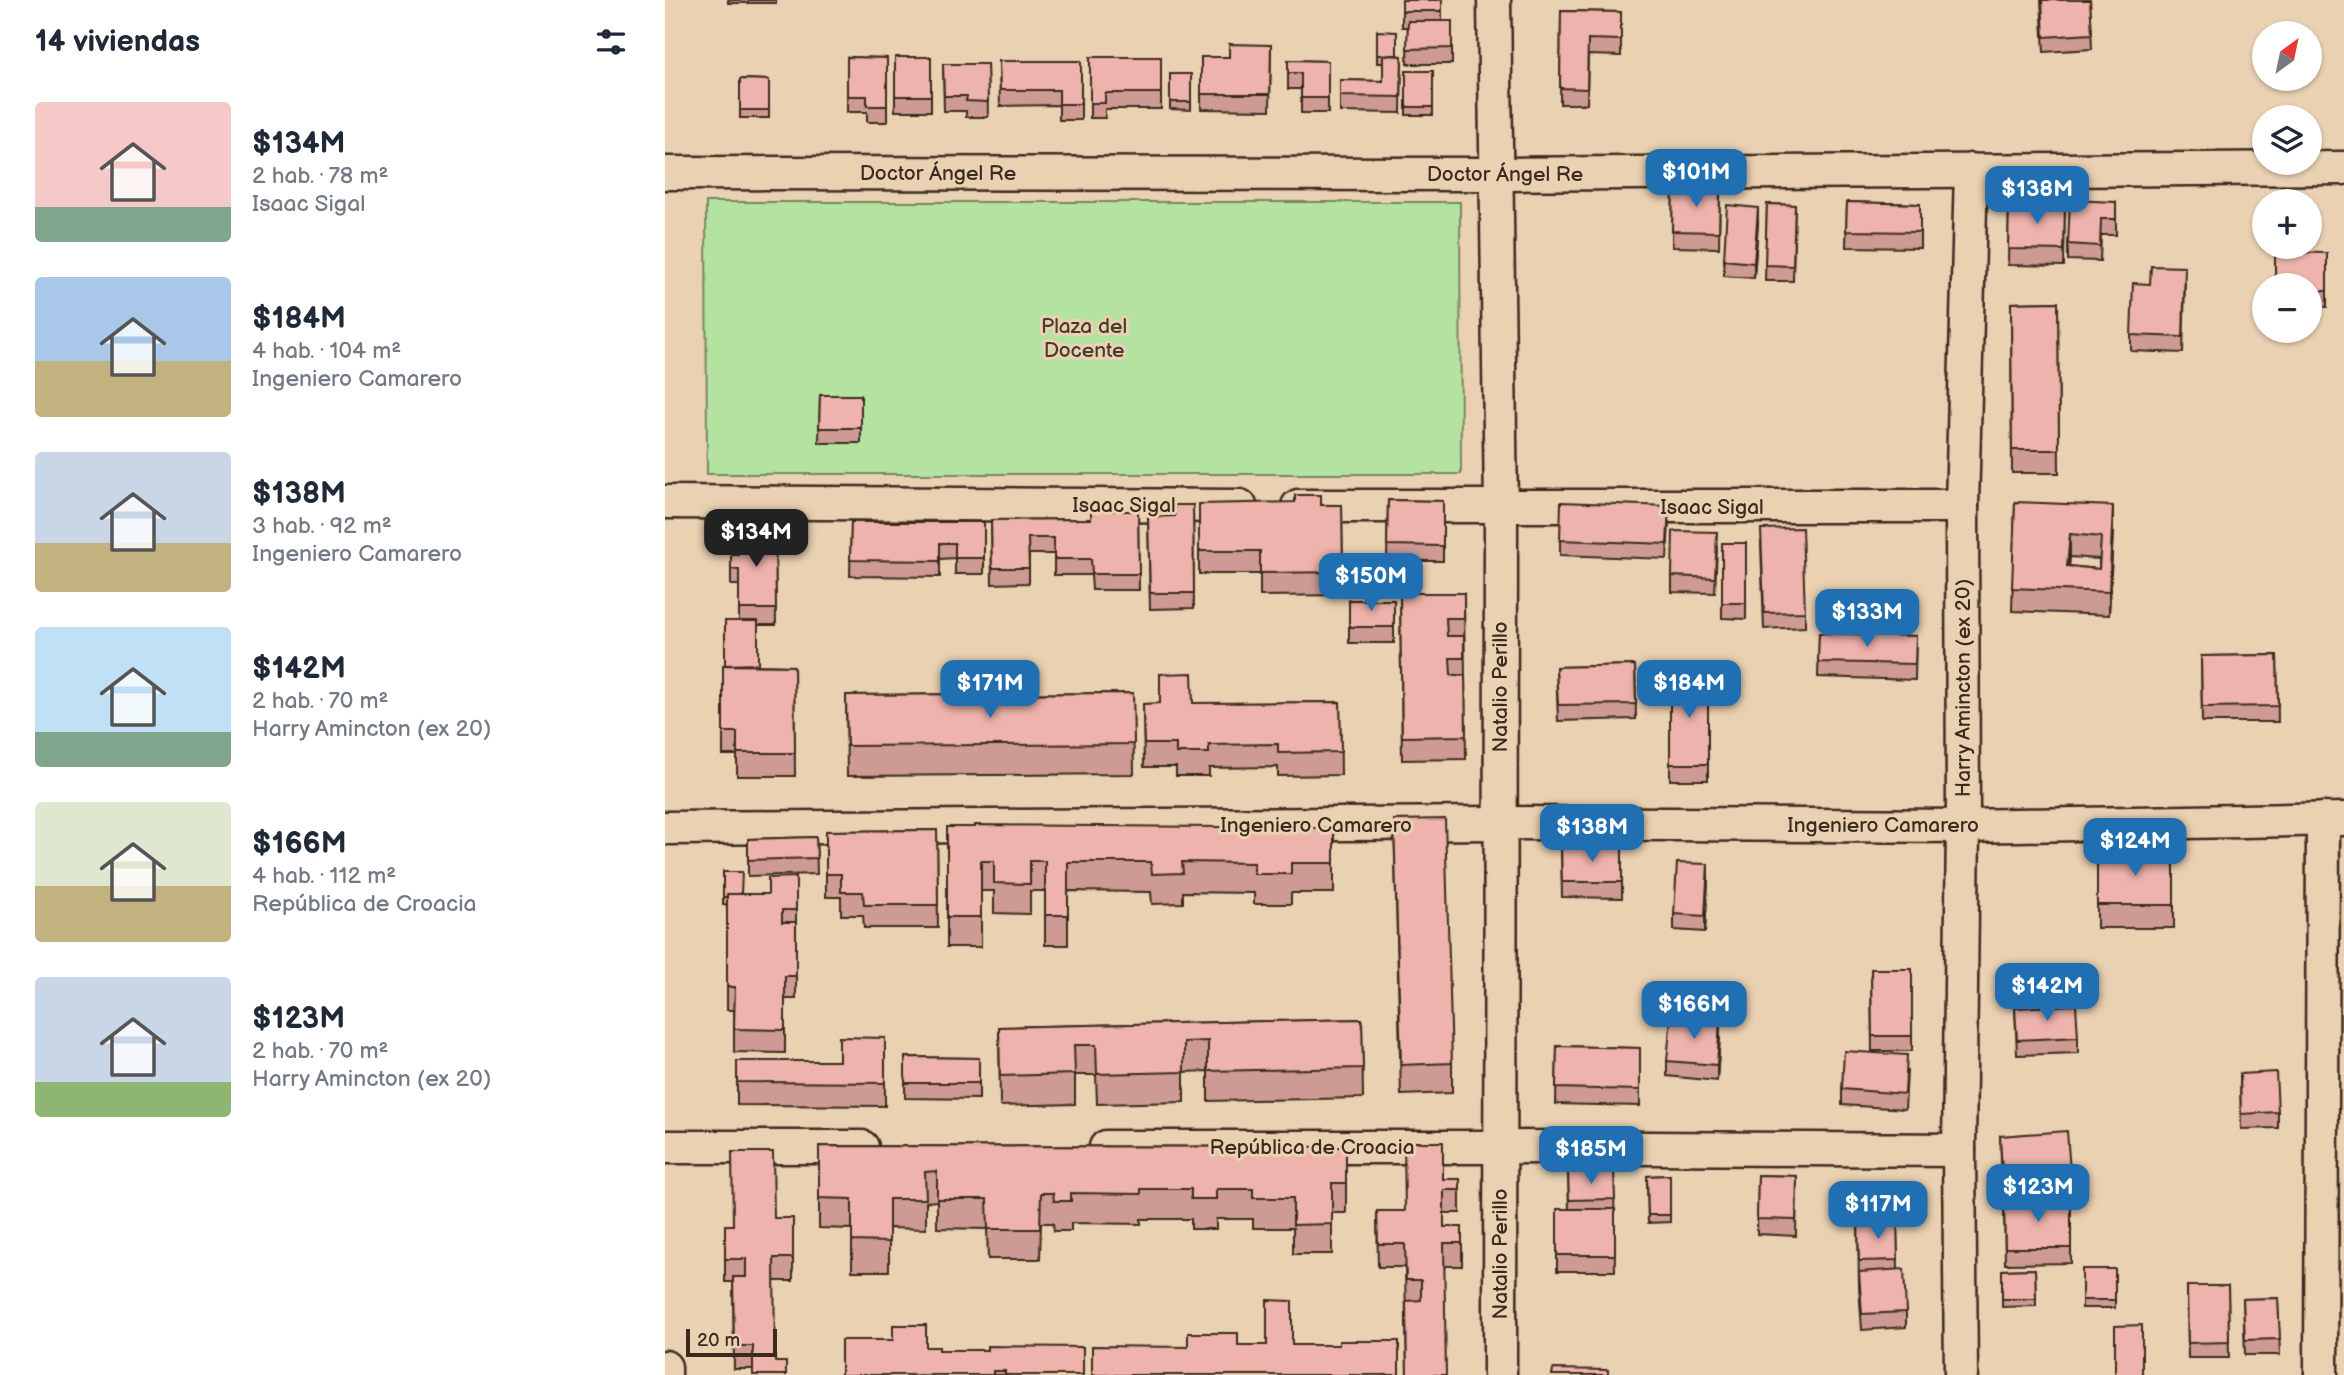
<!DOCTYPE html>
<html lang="es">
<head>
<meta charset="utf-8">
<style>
  :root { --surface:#fff; --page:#f2f2f3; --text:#1f2937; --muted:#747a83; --accent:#1f6fb2 }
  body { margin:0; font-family:"Balsamiq Sans",sans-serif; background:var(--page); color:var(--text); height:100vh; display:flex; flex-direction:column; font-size:26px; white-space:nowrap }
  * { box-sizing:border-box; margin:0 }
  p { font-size:23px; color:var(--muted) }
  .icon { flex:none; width:38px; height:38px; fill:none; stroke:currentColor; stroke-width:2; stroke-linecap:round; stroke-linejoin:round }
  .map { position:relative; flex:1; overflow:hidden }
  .drawer { display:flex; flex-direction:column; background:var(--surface); width:665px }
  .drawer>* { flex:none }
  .needle { width:46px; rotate:33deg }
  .controls { position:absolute; left:1587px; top:21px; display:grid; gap:14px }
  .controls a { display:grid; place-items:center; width:70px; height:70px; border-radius:50%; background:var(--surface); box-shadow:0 2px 5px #0004; font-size:35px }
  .scale { position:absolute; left:21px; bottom:18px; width:91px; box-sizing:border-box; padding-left:7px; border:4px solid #3b2a1e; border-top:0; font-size:19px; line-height:24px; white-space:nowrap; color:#3b2a1e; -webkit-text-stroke:5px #ead1b2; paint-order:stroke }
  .price { position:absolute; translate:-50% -60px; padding:0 16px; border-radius:14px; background:var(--accent); color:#fff; font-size:23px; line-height:46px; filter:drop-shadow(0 2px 4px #0008) }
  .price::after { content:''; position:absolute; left:50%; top:42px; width:21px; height:16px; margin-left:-10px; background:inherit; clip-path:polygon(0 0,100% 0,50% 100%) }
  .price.on { background:#222; color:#fff }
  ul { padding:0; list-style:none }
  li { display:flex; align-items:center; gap:21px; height:175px; padding:0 35px }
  li span { display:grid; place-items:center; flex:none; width:196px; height:140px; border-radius:7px; color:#555 }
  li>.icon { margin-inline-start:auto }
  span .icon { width:84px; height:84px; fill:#fffc; stroke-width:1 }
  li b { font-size:30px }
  h2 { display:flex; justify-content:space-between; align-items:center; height:84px; padding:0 35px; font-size:30px }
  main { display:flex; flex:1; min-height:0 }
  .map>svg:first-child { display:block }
  .green { fill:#b4e2a1; stroke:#788660; stroke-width:2 }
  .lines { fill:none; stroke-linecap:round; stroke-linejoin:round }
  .minor-casing { stroke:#3b2a1e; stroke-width:37 }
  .minor { stroke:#ead1b2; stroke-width:32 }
  .wall { fill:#cd9a94; stroke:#3b2a1e; stroke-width:2; fill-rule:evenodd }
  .shaded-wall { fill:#a77d78; stroke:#3b2a1e; stroke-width:2 }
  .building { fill:#eeb3ac; stroke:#3b2a1e; stroke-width:2; fill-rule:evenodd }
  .labels { text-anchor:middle; stroke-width:6; stroke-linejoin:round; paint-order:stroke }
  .street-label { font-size:21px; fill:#3b2a1e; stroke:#ead1b2 }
  .park-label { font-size:21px; fill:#473c2b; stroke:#ead1b2 }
</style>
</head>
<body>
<main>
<section class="drawer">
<h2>14 viviendas<svg class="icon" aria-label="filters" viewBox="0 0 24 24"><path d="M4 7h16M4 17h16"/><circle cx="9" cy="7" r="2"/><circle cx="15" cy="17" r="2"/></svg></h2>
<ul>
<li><span style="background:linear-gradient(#f6c9c9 75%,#7fa58c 0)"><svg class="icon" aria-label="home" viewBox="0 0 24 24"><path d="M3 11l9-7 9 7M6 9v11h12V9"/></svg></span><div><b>$134M</b><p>2 hab. · 78 m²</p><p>Isaac Sigal</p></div></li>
<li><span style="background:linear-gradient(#a9c7e8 60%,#c2b280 0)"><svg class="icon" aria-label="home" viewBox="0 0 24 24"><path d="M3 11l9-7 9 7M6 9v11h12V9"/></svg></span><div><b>$184M</b><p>4 hab. · 104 m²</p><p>Ingeniero Camarero</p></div></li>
<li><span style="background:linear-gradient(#c9d6e8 65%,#c2b280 0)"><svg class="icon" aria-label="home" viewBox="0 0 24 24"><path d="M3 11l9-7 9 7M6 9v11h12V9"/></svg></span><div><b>$138M</b><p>3 hab. · 92 m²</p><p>Ingeniero Camarero</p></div></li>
<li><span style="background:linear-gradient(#bfe0f5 75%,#7fa58c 0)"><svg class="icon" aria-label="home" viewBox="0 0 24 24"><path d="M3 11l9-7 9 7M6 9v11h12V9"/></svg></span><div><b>$142M</b><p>2 hab. · 70 m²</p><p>Harry Amincton (ex 20)</p></div></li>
<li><span style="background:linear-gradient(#dfe7d0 60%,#c2b280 0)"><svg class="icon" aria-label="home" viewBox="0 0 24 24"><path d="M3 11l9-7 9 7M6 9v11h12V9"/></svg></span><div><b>$166M</b><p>4 hab. · 112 m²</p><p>República de Croacia</p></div></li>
<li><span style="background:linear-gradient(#c9d6e8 75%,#8fb573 0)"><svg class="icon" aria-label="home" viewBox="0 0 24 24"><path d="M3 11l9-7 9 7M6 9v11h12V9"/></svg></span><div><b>$123M</b><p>2 hab. · 70 m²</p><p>Harry Amincton (ex 20)</p></div></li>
</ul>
</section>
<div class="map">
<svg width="1679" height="1375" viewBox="0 0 1679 1375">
  <rect width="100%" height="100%" fill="#ead1b2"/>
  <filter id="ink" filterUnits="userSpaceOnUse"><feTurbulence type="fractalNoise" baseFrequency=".0143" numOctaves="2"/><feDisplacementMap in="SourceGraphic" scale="14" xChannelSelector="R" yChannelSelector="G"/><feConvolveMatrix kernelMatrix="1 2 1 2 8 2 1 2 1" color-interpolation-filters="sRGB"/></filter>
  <g filter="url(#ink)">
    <path class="green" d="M41,202H795L796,474H42Z"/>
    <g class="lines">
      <defs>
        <g id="minor">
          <path d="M829,0L836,508L835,1375"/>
          <path d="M0,173L832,174L1679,168"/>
          <path d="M0,502L575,506"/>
          <path d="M633,506H1297"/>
          <path d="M0,828L835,823L1298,826L1679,819"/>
          <path d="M0,1147H197"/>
          <path d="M441,1147H835L1294,1150"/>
          <path d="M0,1367V1375"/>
          <path d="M1296,1375L1294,1150L1298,826L1297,506L1306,170"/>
          <path d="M1656,1375L1658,819"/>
        </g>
      </defs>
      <use href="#minor" class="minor-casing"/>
      <use href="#minor" class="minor"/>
    </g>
    <g class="wall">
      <rect x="63" y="0" width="48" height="3"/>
      <path d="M737,0H777V21H787V64H742L743,27H737Z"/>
      <path d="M1376,0H1425L1427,49L1379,52Z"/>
      <path d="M896,11L956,12V56L923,55L922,104H895Z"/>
      <path d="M712,31L732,55L737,56L736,113L675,112V80L718,81V63H712Z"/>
      <path d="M606,45L605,110L536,109V57H564Z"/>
      <path d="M182,57L222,58V122H202V112H182Z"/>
      <rect x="230" y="57" width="36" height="54"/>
      <path d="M425,57H496V109H440V118H425Z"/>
      <path d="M623,60L663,61V113H636V89H623Z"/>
      <path d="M334,61H416V120H394V105L335,106Z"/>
      <path d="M278,64H322L323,117H301V111H279Z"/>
      <rect x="741" y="71" width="27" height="44"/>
      <path d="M505,74H526V110L505,109Z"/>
      <path d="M75,79L104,80V118H75Z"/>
      <path d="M1008,186L1055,188L1054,248L1007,247Z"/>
      <path d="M1344,201L1400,202L1399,266L1343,265Z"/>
      <path d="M1182,202L1255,204V248L1181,247Z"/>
      <path d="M1451,202V235H1436L1435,261L1403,260V244Z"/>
      <path d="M1102,204L1130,205L1128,281H1100Z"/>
      <path d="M1093,223L1089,278L1059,276V260Z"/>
      <path d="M1662,253V307L1645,306V285Z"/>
      <path d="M1520,283L1518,353L1466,351V335L1485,284Z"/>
      <path d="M1393,302L1394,473H1347L1346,303Z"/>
      <path d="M155,395H196V443H154Z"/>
      <path d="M723,500L778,501V561H722Z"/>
      <path d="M1350,502L1448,529L1444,615L1347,611ZM1405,557L1434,559V569L1404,566Z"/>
      <path d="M534,504L677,505L678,595L595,596V574H534Z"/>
      <path d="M528,505L529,608L485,609L483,517L509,516Z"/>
      <path d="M473,511L474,590H427L426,575H389V554H364V583L327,584L326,520L426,519Z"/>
      <path d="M186,522H319V574H290V558L275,559V577L185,576Z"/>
      <path d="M1004,522L1002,559L895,555V540Z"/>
      <path d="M110,529L111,625H93V665L129,666L130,776H72V755H58V665H60L74,621V585H66V554H73Z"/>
      <path d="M1057,543H1081V619L1057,618Z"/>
      <path d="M1096,544L1140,612V627L1099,629Z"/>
      <path d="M1052,548L1050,593L1007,592V576Z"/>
      <path d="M735,593H799L801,759L737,760Z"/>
      <rect x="684" y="600" width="45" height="43"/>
      <path d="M1154,633L1251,636L1250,680L1153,677Z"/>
      <path d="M1612,655L1613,722H1537L1536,656Z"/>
      <path d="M970,665L971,719L893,721L891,667Z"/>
      <rect x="1005" y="677" width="38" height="103"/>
      <path d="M468,693L469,774L182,776L181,695Z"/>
      <path d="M675,702L676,775L613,776V767L544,768V776H511V767H479L478,704Z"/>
      <path d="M729,820L787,1063V1093L736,1095Z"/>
      <path d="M282,827L669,828V893H626V904H589V893L518,892V903L487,904L486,892L403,891V945H380V891H365V914L329,913V891H316V947H282Z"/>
      <path d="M272,830L273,928H199L198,915H176V897H161V831Z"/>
      <path d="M151,837L152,874L83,876V839Z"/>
      <path d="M896,847H957V898L897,897Z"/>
      <rect x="1432" y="850" width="77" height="78"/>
      <path d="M58,872L76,894H103L131,877V999H120V1053L69,1052V1010H62V905H58Z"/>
      <path d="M1043,880L1040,932L1009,930V914Z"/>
      <path d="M1206,969H1247V1051H1207Z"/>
      <path d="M1350,1008L1413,1037V1053L1352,1055Z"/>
      <path d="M697,1019L698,1098L543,1101V1071L519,1072V1102L432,1104L431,1075H410V1104L335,1106L334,1027Z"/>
      <path d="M1055,1036L1052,1081L1002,1076V1061Z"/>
      <path d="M220,1038V1106L72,1105V1061H174Z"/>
      <path d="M892,1046L975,1048V1106L891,1104Z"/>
      <path d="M240,1057L314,1058V1099L240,1098Z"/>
      <path d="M1242,1071L1240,1109L1177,1105V1089Z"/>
      <path d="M1575,1074L1613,1112V1128L1576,1129Z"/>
      <path d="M1335,1136L1406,1186V1263L1340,1264L1339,1206H1338Z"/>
      <path d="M154,1146L681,1147V1213H667V1254H628V1228H588V1219H551V1229H526V1219H476V1224L406,1223V1231H389L388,1223H376L375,1259H323L322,1229L272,1228V1201L261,1202V1229L224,1228V1271H187V1229L154,1228Z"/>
      <path d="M949,1171L950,1271H892V1209H904L903,1172Z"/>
      <path d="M1005,1175V1222L983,1223L982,1176Z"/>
      <path d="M1093,1175L1132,1176L1131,1236L1092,1234Z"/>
      <path d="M778,1179H795V1213H779V1227L797,1243V1266H780L742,1375L740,1267H713L712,1211H740Z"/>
      <path d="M109,1218H128V1281H109L88,1369H69L68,1282H60V1225H67Z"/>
      <path d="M1193,1221H1232L1233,1270L1241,1312V1327L1197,1330L1194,1287Z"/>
      <path d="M1370,1269L1371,1306L1337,1307V1270Z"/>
      <rect x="1417" y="1269" width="33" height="39"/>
      <path d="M1522,1286H1563L1564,1358H1523Z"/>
      <path d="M1613,1298L1615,1355H1580L1578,1299Z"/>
      <path d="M261,1347L274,1350L418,1375H176Z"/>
    </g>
    <g class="shaded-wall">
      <path d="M1093,208V223L1089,278V263Z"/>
      <path d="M1448,506V529L1444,615V592Z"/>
      <path d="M1405,534V557L1402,589V566Z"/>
      <path d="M1043,864V880L1040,932V916Z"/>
      <path d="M1055,1021V1036L1052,1081V1065Z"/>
    </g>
    <g class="building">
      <rect x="737" y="0" width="40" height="11"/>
      <path d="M1377,0H1425L1427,34L1379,37Z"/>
      <path d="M896,11L956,12V40L923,39L922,89L895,88Z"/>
      <path d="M743,21H787V48L742,49Z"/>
      <path d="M712,31L732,32V55H712Z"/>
      <path d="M564,44L606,45L605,94H536V57H564Z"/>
      <path d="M718,55L737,56L736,97L675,96V80L718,81Z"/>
      <path d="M182,57L222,58V106H202V96H182Z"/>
      <rect x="230" y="57" width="36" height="39"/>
      <path d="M425,57H496V93H440V103H425Z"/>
      <path d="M623,60L663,61V98H636V73H623Z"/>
      <path d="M334,61H416V104H394V90H335Z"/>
      <path d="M278,64H322L323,102L301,101L302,96H279Z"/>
      <rect x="741" y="71" width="27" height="36"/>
      <rect x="505" y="74" width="21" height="28"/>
      <path d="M75,79L104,80V110H75Z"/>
      <path d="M1008,186L1055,188L1054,232L1007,231Z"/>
      <path d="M1405,200L1451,202V219H1436L1435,246L1403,244Z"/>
      <path d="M1344,201L1400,202L1399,250L1343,249Z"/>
      <path d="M1182,202L1255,204V232L1181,231Z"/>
      <path d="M1102,204L1130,205L1128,266L1100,265Z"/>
      <path d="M1062,205L1093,208L1089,263L1059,260Z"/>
      <path d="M1610,252L1662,253V291H1645V285H1610Z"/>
      <path d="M1486,266L1520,267L1518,337L1466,335L1468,283L1485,284Z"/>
      <path d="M1393,302L1394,450H1347L1346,303Z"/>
      <path d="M155,395H196V428H154Z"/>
      <path d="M630,495H656V505H677L678,572L595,573V551H534V504L630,502Z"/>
      <path d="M723,500L778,501V546L722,545Z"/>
      <path d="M896,502L1004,506L1002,544L895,540Z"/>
      <path d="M1350,502L1448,506L1444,592L1347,588ZM1405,534L1436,537L1434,569L1402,566Z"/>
      <path d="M509,505H528L529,593H485L483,517L510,516Z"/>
      <path d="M426,511H473L474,574H427L426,559H389V538H363L364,568H327L326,520L426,519Z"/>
      <path d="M186,522H319V558H290V543H275V561L185,560Z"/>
      <path d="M1137,528L1140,612L1099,613L1096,529Z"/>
      <path d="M73,529H110L111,609H74V570L66,569V554H73Z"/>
      <path d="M1008,531L1052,532L1050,578L1007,576Z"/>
      <rect x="1057" y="543" width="24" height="60"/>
      <path d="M735,593H799V618H781L782,636H799V658H785L786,675H800L801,736L737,737Z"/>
      <rect x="684" y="600" width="45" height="27"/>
      <path d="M60,621H93V664L60,665Z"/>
      <path d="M1154,633L1251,636L1250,664L1153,662Z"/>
      <path d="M1612,655L1613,706L1537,707L1536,656Z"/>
      <path d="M58,665L129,666L130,753H72V732H58Z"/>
      <path d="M970,665L971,704L893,705L891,667Z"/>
      <path d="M527,673L528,703L675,702L676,752L613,753V744L544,745V753H511V744H479L478,704L495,703V674Z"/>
      <rect x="1005" y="677" width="38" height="87"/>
      <path d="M468,693L469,744L182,746L181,695Z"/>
      <path d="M780,819L787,1063L736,1065L729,820Z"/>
      <path d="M310,825L669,828V863H626V874H589V863L517,862L518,873L487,874L486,862H403V915H380V861H365V884L329,883V861H316V917H282V827H310Z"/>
      <path d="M272,830L273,905H199L198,892H176V874H161V831Z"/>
      <path d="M151,837L152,858L83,860V839Z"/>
      <path d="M896,847H957V882H897Z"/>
      <rect x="1432" y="850" width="77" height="55"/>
      <path d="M1012,863L1043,864L1040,916L1009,914Z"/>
      <path d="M58,872H77L76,894H62V897H58Z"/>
      <path d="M131,877V910H117V922H131V976H120V1030L69,1029L70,987H62V894H103V878Z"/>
      <path d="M1206,969H1247V1036H1207Z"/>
      <path d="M1411,1005L1413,1037L1352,1040L1350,1008Z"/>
      <path d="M1006,1017L1055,1021L1052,1065L1002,1061Z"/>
      <path d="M697,1019L698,1068L543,1071V1041L519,1042V1072L432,1074L431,1045H409L410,1074L335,1076L334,1027Z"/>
      <path d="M174,1037L220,1038V1083L72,1082V1061H174Z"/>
      <path d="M892,1046L975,1048V1090L891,1088Z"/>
      <path d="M1179,1051L1242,1055L1240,1094L1177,1089Z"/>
      <path d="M240,1057L314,1058V1083H240Z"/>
      <path d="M1611,1072L1613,1112L1576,1114L1575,1074Z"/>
      <path d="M1402,1131L1406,1186L1338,1190L1335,1136Z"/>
      <path d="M739,1142H778V1179H795V1190H779V1227H797V1243H779L781,1375H742L741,1301L756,1300V1280H741L740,1244H713L712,1211H740Z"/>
      <path d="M154,1146L681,1147V1183H667V1224L628,1225V1198H588V1189H551V1199H526V1189H476V1194L406,1193V1201H389L388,1193H376L375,1229H323L322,1199H272V1171L260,1172L261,1199H224V1242L187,1241V1199L154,1198Z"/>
      <path d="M67,1152H108L109,1218H128V1258H109L110,1362H121V1375H88V1346H69L68,1277H81V1259H60V1225H68Z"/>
      <path d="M949,1171L950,1199L904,1200L903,1172Z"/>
      <path d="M1005,1175V1215H983L982,1176Z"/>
      <path d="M1093,1175L1132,1176L1131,1220L1092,1219Z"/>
      <path d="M1339,1201H1406V1248H1340Z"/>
      <rect x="892" y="1209" width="58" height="46"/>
      <path d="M1193,1221H1232L1233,1260L1194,1261Z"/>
      <path d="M1239,1269L1241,1312L1197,1314L1194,1272Z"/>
      <path d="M1370,1269L1371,1299H1337V1270Z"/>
      <rect x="1417" y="1269" width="33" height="31"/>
      <path d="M1522,1286H1563L1564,1342L1523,1343Z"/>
      <path d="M1613,1298L1615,1339L1580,1340L1578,1299Z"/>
      <path d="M602,1300L627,1301V1345H674V1341H734V1375H427V1346L523,1347V1333H573V1345H602Z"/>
      <path d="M228,1325H261V1347H274V1350H322V1346L418,1347V1375H340V1371H328V1375H176V1340H228Z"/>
      <path d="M1477,1325V1375H1450V1326Z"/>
      <path d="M888,1369L943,1370V1375H887Z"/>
    </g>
  </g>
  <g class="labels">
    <g class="street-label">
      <text x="273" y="180">Doctor Ángel Re</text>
      <text x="840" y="181">Doctor Ángel Re</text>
      <text x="459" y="512">Isaac Sigal</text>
      <text x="1047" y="514">Isaac Sigal</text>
      <text transform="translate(835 687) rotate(-90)" y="7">Natalio Perillo</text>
      <text transform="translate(1298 688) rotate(-90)" y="7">Harry Amincton (ex 20)</text>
      <text x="651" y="832">Ingeniero Camarero</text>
      <text x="1218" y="832">Ingeniero Camarero</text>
      <text x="647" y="1154">República de Croacia</text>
      <text transform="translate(835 1254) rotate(-90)" y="7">Natalio Perillo</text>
    </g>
    <g class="park-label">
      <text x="419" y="333">Plaza del<tspan x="419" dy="24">Docente</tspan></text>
    </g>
  </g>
</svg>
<div class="controls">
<a><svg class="needle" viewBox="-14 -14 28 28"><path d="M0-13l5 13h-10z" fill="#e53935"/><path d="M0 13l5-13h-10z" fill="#747a83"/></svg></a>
<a><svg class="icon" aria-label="layers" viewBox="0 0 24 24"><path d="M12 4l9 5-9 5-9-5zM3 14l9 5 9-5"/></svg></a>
<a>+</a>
<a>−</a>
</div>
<div class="scale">20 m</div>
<b class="price" style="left:1031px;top:209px">$101M</b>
<b class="price" style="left:1372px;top:226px">$138M</b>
<b class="price on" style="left:91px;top:569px">$134M</b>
<b class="price" style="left:706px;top:613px">$150M</b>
<b class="price" style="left:1202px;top:649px">$133M</b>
<b class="price" style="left:325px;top:720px">$171M</b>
<b class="price" style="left:1024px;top:720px">$184M</b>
<b class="price" style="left:927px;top:864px">$138M</b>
<b class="price" style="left:1470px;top:878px">$124M</b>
<b class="price" style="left:1382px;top:1023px">$142M</b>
<b class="price" style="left:1029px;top:1041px">$166M</b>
<b class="price" style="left:926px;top:1186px">$185M</b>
<b class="price" style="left:1373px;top:1224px">$123M</b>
<b class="price" style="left:1213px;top:1241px">$117M</b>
</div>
</main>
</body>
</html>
